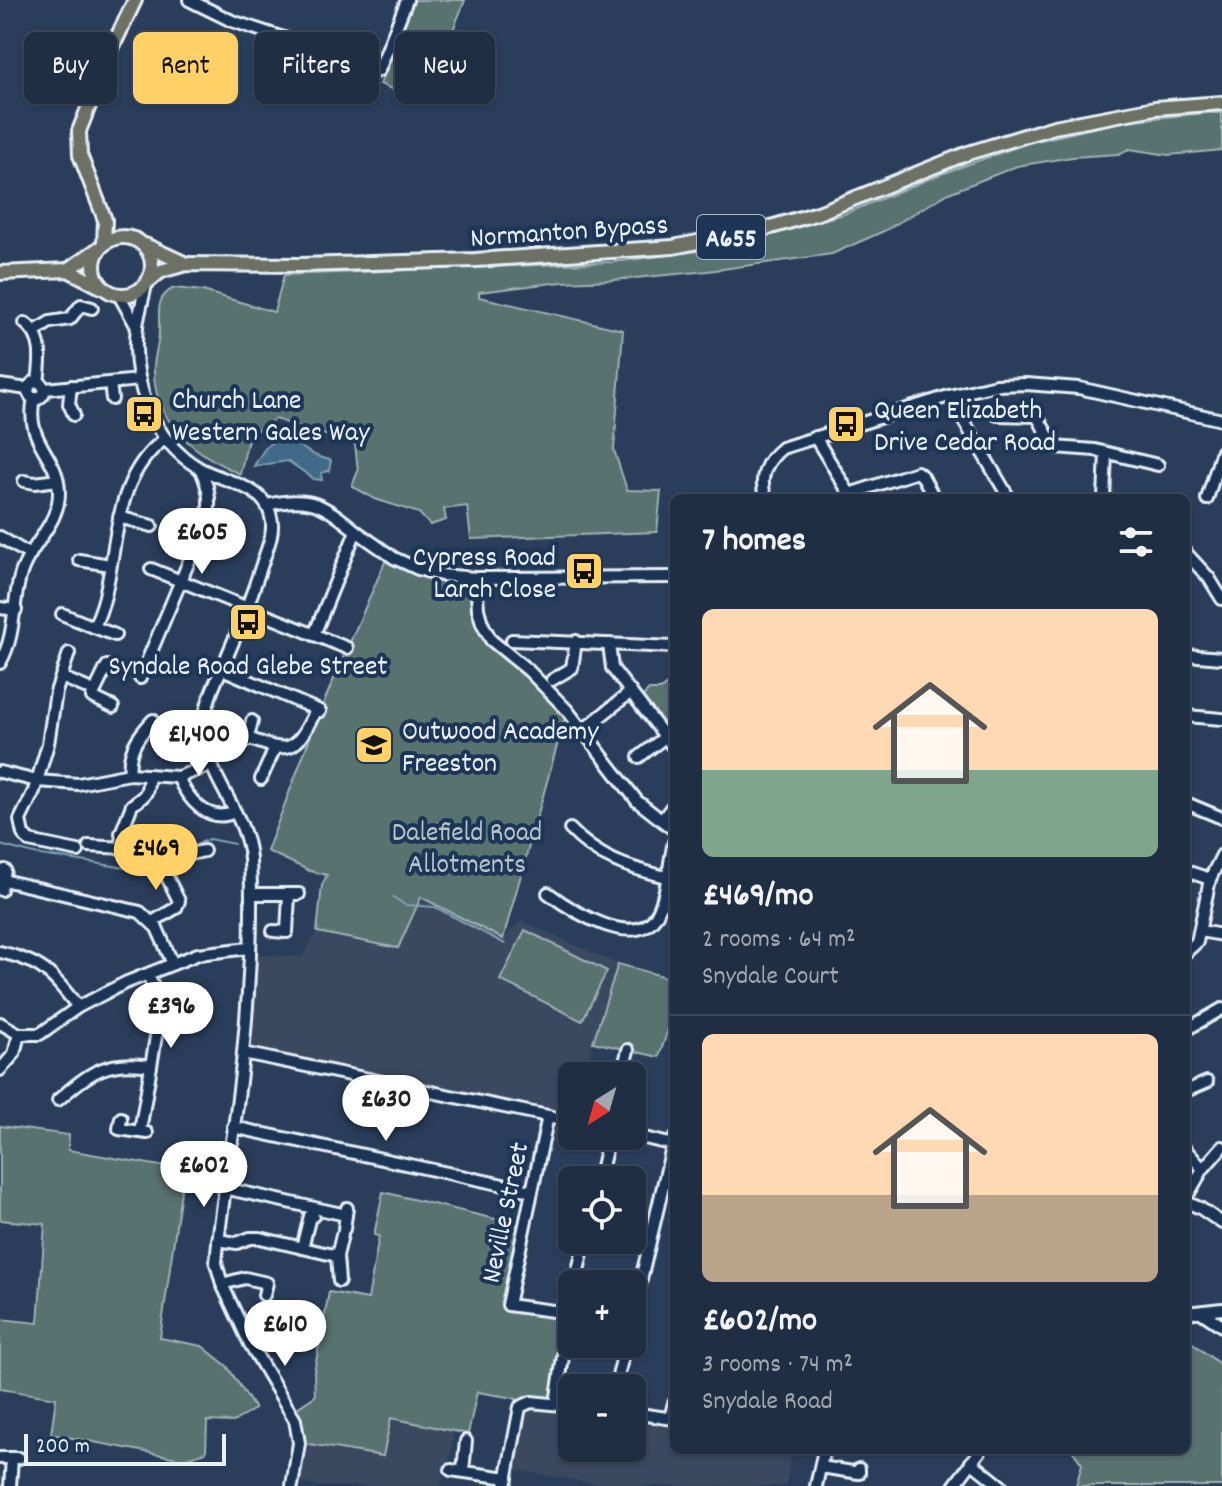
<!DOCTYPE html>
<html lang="en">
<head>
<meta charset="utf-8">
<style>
  :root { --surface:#202e44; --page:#2d3a4f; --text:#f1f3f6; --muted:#a2a8b2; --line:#3d4a5d; --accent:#ffd166 }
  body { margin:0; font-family:Dekko,sans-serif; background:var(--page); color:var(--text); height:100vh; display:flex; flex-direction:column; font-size:30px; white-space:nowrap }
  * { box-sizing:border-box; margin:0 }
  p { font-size:26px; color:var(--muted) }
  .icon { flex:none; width:44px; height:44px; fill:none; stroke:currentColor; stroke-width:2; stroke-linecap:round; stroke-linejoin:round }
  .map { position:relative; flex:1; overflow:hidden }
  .details { position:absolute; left:670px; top:494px; width:520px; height:960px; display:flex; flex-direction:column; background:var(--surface); border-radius:12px; box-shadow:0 2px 6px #0004,0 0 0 2px var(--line) }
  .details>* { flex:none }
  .guide { position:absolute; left:24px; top:32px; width:526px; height:72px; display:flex; gap:16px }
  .needle { width:52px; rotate:217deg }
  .buttons { position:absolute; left:558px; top:1062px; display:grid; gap:16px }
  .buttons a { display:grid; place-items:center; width:88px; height:88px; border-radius:12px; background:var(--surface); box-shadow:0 2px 6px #0004,0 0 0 2px var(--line); font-size:40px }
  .scale { position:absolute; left:24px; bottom:20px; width:202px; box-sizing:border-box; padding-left:8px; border:4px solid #e8f1f8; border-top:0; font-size:22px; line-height:28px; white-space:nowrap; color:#e8f1f8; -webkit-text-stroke:6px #1d3557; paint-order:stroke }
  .price { position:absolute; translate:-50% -68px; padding:0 18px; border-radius:28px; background:#fff; color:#222; font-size:26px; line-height:52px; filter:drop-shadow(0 2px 4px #0008) }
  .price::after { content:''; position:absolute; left:50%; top:48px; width:24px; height:18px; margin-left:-12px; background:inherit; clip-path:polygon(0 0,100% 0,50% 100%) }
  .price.active { background:var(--accent); color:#111 }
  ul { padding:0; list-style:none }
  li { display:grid; align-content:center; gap:16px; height:424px; padding:0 32px }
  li+li { border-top:2px solid var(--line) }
  li span { display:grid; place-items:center; height:248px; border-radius:12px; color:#555 }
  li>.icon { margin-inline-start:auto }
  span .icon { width:144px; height:144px; fill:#fffc; stroke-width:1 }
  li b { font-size:34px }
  h2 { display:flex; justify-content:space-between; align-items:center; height:96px; padding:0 32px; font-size:34px }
  .tag { padding:0 28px; border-radius:12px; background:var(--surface); box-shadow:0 2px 6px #0004,0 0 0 2px var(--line); font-size:28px; line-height:72px }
  .tag.active { background:var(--accent); color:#111 }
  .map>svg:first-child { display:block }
  .built { fill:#3a4960 }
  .green { fill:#58726f; stroke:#a0b2b4; stroke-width:2 }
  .water { fill:#406b87; stroke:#83a1b4; stroke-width:2 }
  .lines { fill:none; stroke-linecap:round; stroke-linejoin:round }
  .stream { stroke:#83a1b4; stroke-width:2 }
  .minor-casing { stroke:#e8f1f8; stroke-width:16 }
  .major-casing { stroke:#e8f1f8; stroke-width:18 }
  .minor { stroke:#1d3557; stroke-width:10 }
  .major { stroke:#6c7065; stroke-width:12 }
  .labels { text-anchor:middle; stroke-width:8; stroke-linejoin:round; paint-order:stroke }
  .shield { fill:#1d3557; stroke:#abb9c8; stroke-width:2 }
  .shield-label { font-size:26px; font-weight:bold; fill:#e8f1f8 }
  .street-label { font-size:28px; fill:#e8f1f8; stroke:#1d3557 }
  .poi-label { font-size:28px; fill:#e8f1f8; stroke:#1d3557; text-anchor:start }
  .park-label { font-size:28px; fill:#b6c5c8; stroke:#1d3557 }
</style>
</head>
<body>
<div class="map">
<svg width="1222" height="1486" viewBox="0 0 1222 1486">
  <rect width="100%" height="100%" fill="#2a3e5b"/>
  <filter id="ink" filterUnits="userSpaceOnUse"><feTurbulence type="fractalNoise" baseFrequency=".0125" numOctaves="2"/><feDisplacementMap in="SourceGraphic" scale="16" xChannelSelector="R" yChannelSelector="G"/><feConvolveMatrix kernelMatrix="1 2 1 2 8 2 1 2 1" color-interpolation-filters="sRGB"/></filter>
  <g filter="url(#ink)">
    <g class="built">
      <path d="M286,861L421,897L503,939L521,921L618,964L593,1042L585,1076H572V1121L243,1053L248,954L302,957L317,932L322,885L327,876Z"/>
      <path d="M537,1407L572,1411V1448H632V1418L674,1423V1450H792L786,1486H610L516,1470L525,1415Z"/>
      <path d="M391,1418L454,1430L448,1473L443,1472L441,1486H318L296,1482L302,1443L382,1456Z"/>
    </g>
    <g class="green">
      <path d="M413,0H465L424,103L380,84Z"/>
      <path d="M1207,113H1222V150L1169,155L1129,149L1119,154L1072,157L1017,166L949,193L884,231L832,254L708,271L614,280L562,282L479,292V297L623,330L614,450L627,490L661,491L657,532L471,539L467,506L444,509L446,520L430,525L419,513L375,499L352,486L358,471L355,444L275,419L249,435L240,474C195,454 153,423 154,369C154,356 159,344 159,331C160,313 154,298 174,288L203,291L274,312L284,275L613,262L723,248L844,214L941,174L1028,143L1124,121Z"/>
      <path d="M388,555L418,569L476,578L482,623L567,710L503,939L421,897L398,948L317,932L322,885L327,875L310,871L267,851L320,711Z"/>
      <path d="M671,682H674V740L641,698L649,690H660Z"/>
      <path d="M525,930L607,971L582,1021L500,980Z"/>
      <path d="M618,964L673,979L669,998L674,999V1024L670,1023L659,1057L593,1042Z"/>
      <path d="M0,1126L69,1135L68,1150L184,1170L160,1338L202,1346L227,1366L255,1409L233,1422L207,1421L206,1452L183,1459L51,1434L56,1398L0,1389V1319L38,1323L45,1224L0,1220Z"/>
      <path d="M383,1192L524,1226L508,1305L568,1313L556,1404H525L514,1398L477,1392L468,1434L391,1418L383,1456L302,1443V1422L297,1408L315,1396L314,1372L329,1292L368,1299L379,1236L374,1235Z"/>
      <path d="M1186,1338L1222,1366V1486H1076L1082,1464L1072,1450H1186Z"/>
    </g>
    <path class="water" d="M284,437C302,446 311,457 331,460L329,471L321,473L322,480L314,479L288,461L254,466C262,452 268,440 284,437Z"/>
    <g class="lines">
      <g class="stream">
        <path d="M0,845L34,854L127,868L132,867L136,858L142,857L148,850L155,847L188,849L209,839L234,844"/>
        <path d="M393,897L405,905L435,907L505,944"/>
      </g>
      <defs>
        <g id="minor">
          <path d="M189,0L232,21L296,42L367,76L379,70L407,0"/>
          <path d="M146,285C143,299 139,313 137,326C131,380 151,440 199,468C223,482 265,485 271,517C275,532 267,549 262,564C252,595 241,624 228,654C219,676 206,699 204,723C200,773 247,810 250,859C253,920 249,992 243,1053C237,1123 222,1193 216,1263L222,1284L250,1344L295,1420L299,1443L292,1486"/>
          <path d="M119,295L137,327"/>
          <path d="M25,323C44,337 41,360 38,382"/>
          <path d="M34,332L50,322L70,319L81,305L92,308"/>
          <path d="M110,383L112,399"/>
          <path d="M0,385L28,389"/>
          <path d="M71,386L69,404L74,415"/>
          <path d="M45,389L43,395L38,399L31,397L28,392L29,386L34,382H40L45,389L140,380"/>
          <path d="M949,396L1009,498"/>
          <path d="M997,415L1037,416L1054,447L1095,450L1158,465"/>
          <path d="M815,437L852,498"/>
          <path d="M24,481L35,483L57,480"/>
          <path d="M849,494L917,472L923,477L934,498"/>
          <path d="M766,498C758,478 766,461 782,448L949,396L996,385L1026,384L1079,388L1222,420"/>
          <path d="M1104,498L1106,453"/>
          <path d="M1207,499L1222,451"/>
          <path d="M267,505C310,495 323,504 356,531L314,635"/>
          <path d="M119,517L152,526"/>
          <path d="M356,531L394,558L418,569L441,575L476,578L674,577"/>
          <path d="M0,537L30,555"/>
          <path d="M1186,553L1209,578L1222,599"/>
          <path d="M79,560L110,565"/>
          <path d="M151,569L347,648"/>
          <path d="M476,578L478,609L482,623L491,640L529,671L567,710L637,801L674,830"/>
          <path d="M0,608L16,610"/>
          <path d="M62,614L94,627"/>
          <path d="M115,635L94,627C99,615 104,604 106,591C118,538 116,474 165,439"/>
          <path d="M512,640L674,647"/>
          <path d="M609,644L612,668L674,748"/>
          <path d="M69,653L56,692L48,744L34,791L20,820L23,834L29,841L78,851"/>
          <path d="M1186,655L1222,658"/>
          <path d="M0,663C18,632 11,597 23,568C34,541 60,522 59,491C58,454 24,443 34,398"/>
          <path d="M107,666L92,697L113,707"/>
          <path d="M222,669L320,711"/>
          <path d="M61,677L94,691"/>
          <path d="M140,678L208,516C211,498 208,486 201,470"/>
          <path d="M552,680L572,668L576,641"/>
          <path d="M1186,716L1222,719"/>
          <path d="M582,731L631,692"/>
          <path d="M248,738C291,755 296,751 316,710"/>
          <path d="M247,741L252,721"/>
          <path d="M639,757L665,737"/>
          <path d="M0,772L37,781L78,784L130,774L178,777L211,765"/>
          <path d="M130,774C127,751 138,736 153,720"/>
          <path d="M178,777C187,798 208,825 234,812"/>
          <path d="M261,779L275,748"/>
          <path d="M1186,803L1222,818"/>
          <path d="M662,820L674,804"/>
          <path d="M570,829C597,858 629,868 666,877"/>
          <path d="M89,846L123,848"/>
          <path d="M129,847L123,848L121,833L132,805C148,794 147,794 149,775"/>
          <path d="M162,866L176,857L204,851"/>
          <path d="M1186,871L1210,879"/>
          <path d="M3,880L140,912L157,928L173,964"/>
          <path d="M1,890L5,870"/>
          <path d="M548,893C572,911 637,952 657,914C667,896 669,862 674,842"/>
          <path d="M251,894H299"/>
          <path d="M152,922L176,908L179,901L159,861"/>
          <path d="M273,931L287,932L289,895"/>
          <path d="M1200,931L1222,935"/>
          <path d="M0,952C43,962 51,973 78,1007"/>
          <path d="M1186,952L1197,942L1210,879L1222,855"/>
          <path d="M0,1023L19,1034H40L78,1007L125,983L198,954L249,948"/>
          <path d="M1189,1028L1222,1009"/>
          <path d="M243,1053L572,1121"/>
          <path d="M0,1070L14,1054L19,1034"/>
          <path d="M622,1076L628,1050"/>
          <path d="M1186,1091L1207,1082"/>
          <path d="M58,1100C90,1072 107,1059 151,1066"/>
          <path d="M548,1116L508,1305L568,1313"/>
          <path d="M121,1118L119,1129L147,1133"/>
          <path d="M233,1127L531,1191"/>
          <path d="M140,1131L159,1019L157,995L148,975"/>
          <path d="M632,1135L674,1145"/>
          <path d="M1186,1150L1203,1169"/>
          <path d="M599,1180L609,1136"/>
          <path d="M224,1188L346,1215"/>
          <path d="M1186,1198L1203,1169L1222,1147"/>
          <path d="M1186,1202L1200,1208L1222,1223"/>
          <path d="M344,1229L347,1208"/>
          <path d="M218,1240L237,1243L250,1238H260L337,1256"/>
          <path d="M302,1248L310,1216H313"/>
          <path d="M339,1281L337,1256L342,1235"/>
          <path d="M222,1284L245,1278L267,1283L264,1295"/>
          <path d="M575,1284L585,1240"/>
          <path d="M1201,1312L1222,1326"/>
          <path d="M1186,1313L1222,1309"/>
          <path d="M632,1318L674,1139"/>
          <path d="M615,1388L626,1344"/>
          <path d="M556,1404L572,1295"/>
          <path d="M632,1413L674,1419"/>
          <path d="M670,1418L674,1403"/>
          <path d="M0,1458H19"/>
          <path d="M971,1462L1001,1486"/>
          <path d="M821,1467L859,1473V1469"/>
          <path d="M451,1470L507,1478"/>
          <path d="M463,1471L466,1441"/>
          <path d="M10,1486L12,1459"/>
          <path d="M505,1486L520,1407L531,1402L572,1406"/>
          <path d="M816,1486L824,1450"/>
          <path d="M954,1486L981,1450"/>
        </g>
        <g id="major">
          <circle cx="123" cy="266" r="29"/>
          <path d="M104,244L105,220L80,155L79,131L113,46L135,0"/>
          <path d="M145,245L186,264"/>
          <path d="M68,270L98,249"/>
          <path d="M0,273L68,270L101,287"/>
          <path d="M149,281L161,271L186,264L300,265L475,260L673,247L771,227L818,213L968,153L1054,127L1155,108L1222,103"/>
        </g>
      </defs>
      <use href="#minor" class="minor-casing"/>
      <use href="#major" class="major-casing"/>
      <use href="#minor" class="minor"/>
      <use href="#major" class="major"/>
    </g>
  </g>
  <defs>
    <symbol id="bus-square" viewBox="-11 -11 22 22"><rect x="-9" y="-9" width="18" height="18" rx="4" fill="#ffd166" stroke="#1d3557"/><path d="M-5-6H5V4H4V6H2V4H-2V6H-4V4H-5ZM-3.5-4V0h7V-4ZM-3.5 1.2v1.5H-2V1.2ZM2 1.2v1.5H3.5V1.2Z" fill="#111"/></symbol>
    <symbol id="school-square" viewBox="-11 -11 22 22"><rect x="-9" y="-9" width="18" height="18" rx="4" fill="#ffd166" stroke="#1d3557"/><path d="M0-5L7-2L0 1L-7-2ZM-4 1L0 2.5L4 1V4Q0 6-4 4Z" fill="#111"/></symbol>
  </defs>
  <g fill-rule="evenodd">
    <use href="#bus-square" x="122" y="392" width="44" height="44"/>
    <use href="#bus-square" x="824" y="402" width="44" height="44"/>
    <use href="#bus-square" x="562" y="549" width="44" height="44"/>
    <use href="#bus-square" x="226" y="600" width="44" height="44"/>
    <use href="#school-square" x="352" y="723" width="44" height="44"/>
  </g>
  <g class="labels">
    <rect class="shield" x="697" y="215" width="68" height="44" rx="6"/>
    <g class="shield-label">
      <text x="731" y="246">A655</text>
    </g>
    <g class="street-label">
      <text transform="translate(569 229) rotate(-4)" y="10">Normanton Bypass</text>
      <text transform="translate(503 1212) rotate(-78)" y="10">Neville Street</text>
    </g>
    <g class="poi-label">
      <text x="172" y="408">Church Lane<tspan x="172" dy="32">Western Gales Way</tspan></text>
      <text x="874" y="418">Queen Elizabeth<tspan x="874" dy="32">Drive Cedar Road</tspan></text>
      <text x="556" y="565" text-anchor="end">Cypress Road<tspan x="556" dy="32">Larch Close</tspan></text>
      <text x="248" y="674" text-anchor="middle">Syndale Road Glebe Street</text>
      <text x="402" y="739">Outwood Academy<tspan x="402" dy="32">Freeston</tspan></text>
    </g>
    <g class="park-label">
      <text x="467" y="840">Dalefield Road<tspan x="467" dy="32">Allotments</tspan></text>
    </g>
  </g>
</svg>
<div class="buttons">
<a><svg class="needle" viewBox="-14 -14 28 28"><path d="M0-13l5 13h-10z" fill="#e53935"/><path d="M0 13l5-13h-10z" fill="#a2a8b2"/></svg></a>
<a><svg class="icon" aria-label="locate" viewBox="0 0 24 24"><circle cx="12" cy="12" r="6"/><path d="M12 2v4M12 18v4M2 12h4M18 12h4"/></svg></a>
<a>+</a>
<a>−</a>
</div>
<div class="scale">200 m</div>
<b class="price" style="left:202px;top:576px">£605</b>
<b class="price" style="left:199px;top:778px">£1,400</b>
<b class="price active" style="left:156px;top:892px">£469</b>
<b class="price" style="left:171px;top:1050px">£396</b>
<b class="price" style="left:386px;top:1143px">£630</b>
<b class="price" style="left:204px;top:1209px">£602</b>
<b class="price" style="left:285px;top:1368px">£610</b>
<div class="guide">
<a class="tag">Buy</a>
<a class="tag active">Rent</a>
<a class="tag">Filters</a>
<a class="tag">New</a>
</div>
<section class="details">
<h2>7 homes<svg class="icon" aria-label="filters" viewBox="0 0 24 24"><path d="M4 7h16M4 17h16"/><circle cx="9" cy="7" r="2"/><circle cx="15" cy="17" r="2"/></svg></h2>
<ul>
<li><span style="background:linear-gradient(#ffd9b3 65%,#7fa58c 0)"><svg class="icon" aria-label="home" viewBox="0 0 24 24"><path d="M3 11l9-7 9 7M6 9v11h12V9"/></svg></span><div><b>£469/mo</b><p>2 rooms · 64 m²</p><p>Snydale Court</p></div></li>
<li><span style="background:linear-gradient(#ffd9b3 65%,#b9a48a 0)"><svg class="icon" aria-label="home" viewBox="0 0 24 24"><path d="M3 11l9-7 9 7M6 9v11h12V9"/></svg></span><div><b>£602/mo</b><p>3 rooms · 74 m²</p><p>Snydale Road</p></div></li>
</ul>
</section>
</div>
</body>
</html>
